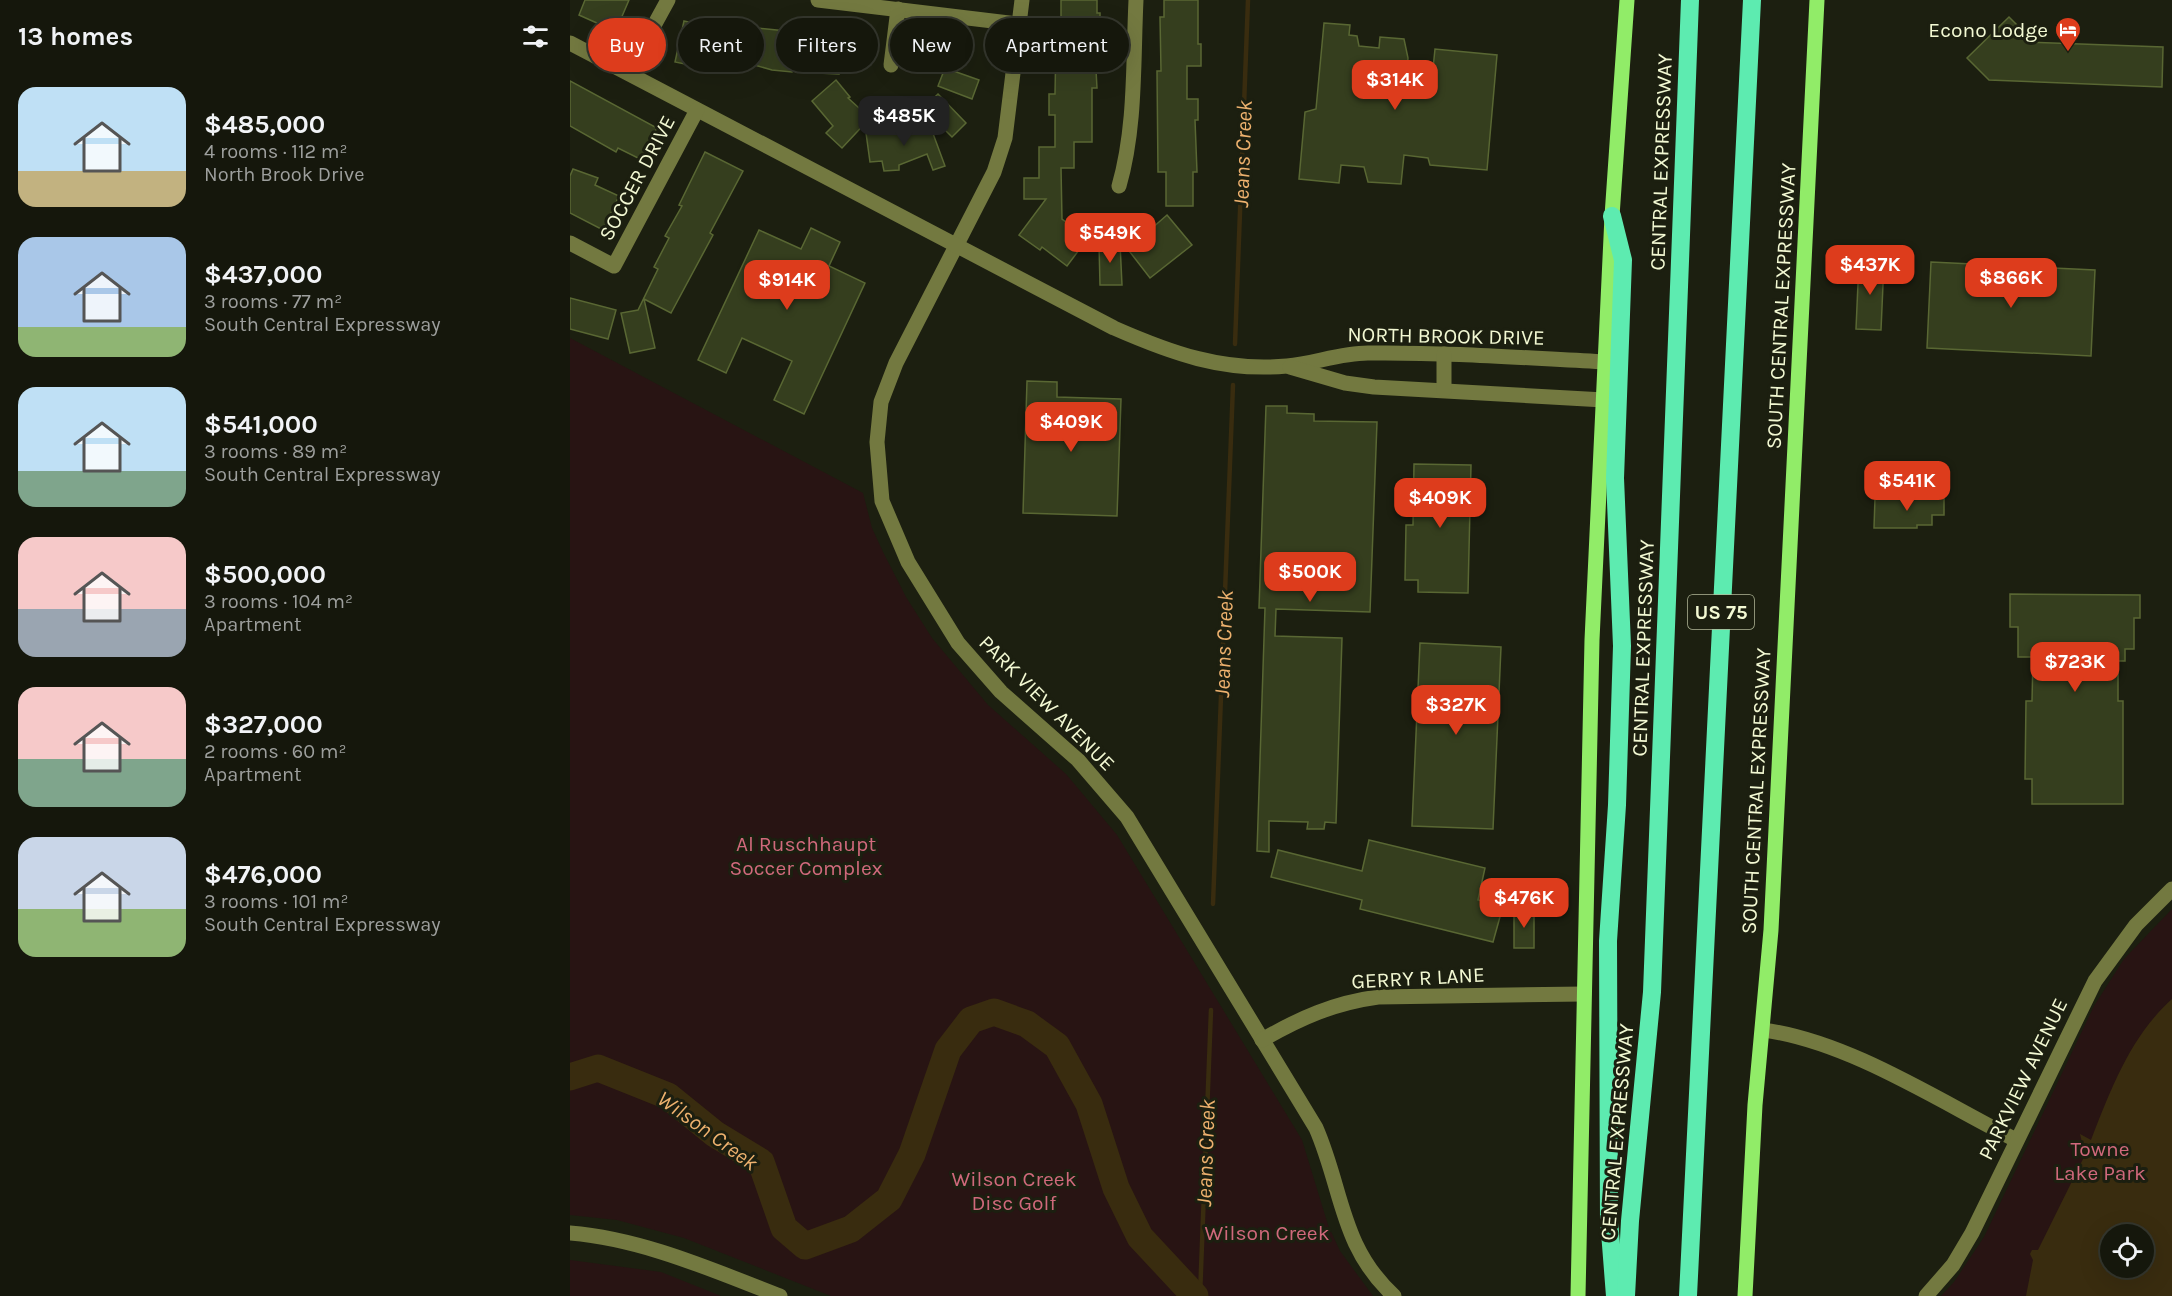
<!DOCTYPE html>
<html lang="en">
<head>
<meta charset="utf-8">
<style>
  :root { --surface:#15170c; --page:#22241a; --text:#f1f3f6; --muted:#9d9f9d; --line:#34362d; --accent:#dd3c1c }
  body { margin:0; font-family:Karla,sans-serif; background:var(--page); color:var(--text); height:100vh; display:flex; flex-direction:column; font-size:22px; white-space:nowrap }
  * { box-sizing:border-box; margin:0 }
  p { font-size:20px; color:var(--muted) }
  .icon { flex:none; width:33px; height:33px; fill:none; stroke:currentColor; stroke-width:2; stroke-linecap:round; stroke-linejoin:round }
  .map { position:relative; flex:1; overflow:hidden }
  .panel { display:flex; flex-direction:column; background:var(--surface); width:570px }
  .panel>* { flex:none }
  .banner { position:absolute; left:18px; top:18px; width:570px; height:54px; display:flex; gap:12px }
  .controls { position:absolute; left:1530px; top:1224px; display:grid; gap:12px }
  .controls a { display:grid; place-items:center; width:54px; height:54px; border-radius:50%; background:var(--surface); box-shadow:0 6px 24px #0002,0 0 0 2px var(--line); font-size:30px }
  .price { position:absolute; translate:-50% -51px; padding:0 14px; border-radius:12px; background:var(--accent); color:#fff; font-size:20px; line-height:39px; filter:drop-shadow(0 2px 3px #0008) }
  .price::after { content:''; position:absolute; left:50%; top:36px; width:18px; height:14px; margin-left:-9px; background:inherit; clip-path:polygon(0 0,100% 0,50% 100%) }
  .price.on { background:#222; color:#fff }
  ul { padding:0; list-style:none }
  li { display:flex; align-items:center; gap:18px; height:150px; padding:0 18px }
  li span { display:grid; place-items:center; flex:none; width:168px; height:120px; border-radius:18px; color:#555 }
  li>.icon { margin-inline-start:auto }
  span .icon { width:72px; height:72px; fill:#fffc; stroke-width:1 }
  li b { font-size:26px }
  h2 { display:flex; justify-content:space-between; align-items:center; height:72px; padding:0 18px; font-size:26px }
  .pill { padding:0 21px; border-radius:27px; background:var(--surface); box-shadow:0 6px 24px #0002,0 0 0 2px var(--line); font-size:21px; line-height:54px }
  .pill.on { background:var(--accent); color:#fff }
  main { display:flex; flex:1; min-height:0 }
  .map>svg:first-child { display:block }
  .green { fill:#281413; fill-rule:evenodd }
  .water { fill:#392c0f; fill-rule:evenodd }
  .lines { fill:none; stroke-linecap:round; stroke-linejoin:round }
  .stream { stroke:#392c0f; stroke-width:4.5 }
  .river { stroke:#392c0f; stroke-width:27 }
  .building { fill:#353e1e; stroke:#596733; stroke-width:1.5 }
  .minor { stroke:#737940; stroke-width:15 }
  .major { stroke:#91ec68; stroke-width:15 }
  .highway { stroke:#5debb0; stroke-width:18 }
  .labels { text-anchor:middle; stroke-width:6; stroke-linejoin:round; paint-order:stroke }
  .shield { fill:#1c1f10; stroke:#b2b898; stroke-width:1.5 }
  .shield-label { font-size:20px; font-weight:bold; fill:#f3f9d3 }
  .poi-label { font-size:21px; fill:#f3f9d3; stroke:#1c1f10; text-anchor:end }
  .street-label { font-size:21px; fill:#f3f9d3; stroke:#1c1f10 }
  .park-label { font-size:21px; fill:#d0697c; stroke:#1c1f10 }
  .water-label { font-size:22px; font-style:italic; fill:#edb16e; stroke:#1c1f10 }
</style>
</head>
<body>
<main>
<section class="panel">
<h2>13 homes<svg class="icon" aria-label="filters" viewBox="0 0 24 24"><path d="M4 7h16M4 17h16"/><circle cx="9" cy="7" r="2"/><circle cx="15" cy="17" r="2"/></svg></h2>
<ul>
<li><span style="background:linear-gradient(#bfe0f5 70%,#c2b280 0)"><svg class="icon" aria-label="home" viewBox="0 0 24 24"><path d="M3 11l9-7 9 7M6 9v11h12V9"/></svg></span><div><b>$485,000</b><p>4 rooms · 112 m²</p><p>North Brook Drive</p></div></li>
<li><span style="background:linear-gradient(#a9c7e8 75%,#8fb573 0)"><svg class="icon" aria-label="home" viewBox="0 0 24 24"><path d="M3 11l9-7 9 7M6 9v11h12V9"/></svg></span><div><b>$437,000</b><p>3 rooms · 77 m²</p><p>South Central Expressway</p></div></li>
<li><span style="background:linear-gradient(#bfe0f5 70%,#7fa58c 0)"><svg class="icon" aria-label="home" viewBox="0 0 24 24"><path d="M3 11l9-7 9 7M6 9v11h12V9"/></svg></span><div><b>$541,000</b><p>3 rooms · 89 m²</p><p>South Central Expressway</p></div></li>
<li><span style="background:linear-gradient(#f6c9c9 60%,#9aa5b1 0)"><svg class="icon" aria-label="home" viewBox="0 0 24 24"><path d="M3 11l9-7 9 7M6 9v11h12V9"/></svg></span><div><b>$500,000</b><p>3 rooms · 104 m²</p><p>Apartment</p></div></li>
<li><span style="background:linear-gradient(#f6c9c9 60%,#7fa58c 0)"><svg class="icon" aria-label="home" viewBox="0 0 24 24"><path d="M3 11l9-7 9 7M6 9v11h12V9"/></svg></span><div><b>$327,000</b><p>2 rooms · 60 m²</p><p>Apartment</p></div></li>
<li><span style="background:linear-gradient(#c9d6e8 60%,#8fb573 0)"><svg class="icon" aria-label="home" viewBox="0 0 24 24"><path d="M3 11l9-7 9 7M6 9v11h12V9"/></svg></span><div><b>$476,000</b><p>3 rooms · 101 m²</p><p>South Central Expressway</p></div></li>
</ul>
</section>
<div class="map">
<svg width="1602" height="1296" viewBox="0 0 1602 1296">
  <rect width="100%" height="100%" fill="#1c1f10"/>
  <g class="green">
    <path d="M0,338L293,493L302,528L313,552L336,597L362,638L418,705L496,774L547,835L732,1140L758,1225L770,1251L803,1296H261L114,1238L47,1220L0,1215Z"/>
    <path d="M1602,909V1296H1371L1384,1282L1414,1237L1524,1006L1554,959ZM1540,1234H1574V1268H1540Z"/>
    <path d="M0,1260L91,1272L151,1296H0Z"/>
  </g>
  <path class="water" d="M1602,999V1296H1456L1463,1260L1460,1254L1462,1250H1468L1515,1155L1510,1134L1521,1140C1541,1089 1560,1037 1602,999ZM1540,1234H1574V1268H1540Z"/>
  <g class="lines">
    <g class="stream">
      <path d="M665,344L678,0"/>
      <path d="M643,904L663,385"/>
      <path d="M630,1296L641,1010"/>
    </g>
    <path class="river" d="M0,1077L28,1068L98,1096L145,1134L191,1162L214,1228L235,1246L281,1229L319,1199L342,1154L378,1050L401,1020L424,1012L457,1024L487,1046L519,1104L546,1188L570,1237L625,1296"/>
  </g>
  <g class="building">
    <path d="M15,0H59L50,21L43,18L38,28L9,15Z"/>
    <path d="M491,0H527V13H530V33H524L527,88H522V142H504V168H491L492,219L518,238L497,266L472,247L470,250L449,235L476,199H454V178H469V147H485V115H479V94H485L486,40H491Z"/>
    <path d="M594,0H628V44H631V66H617V99H628V120H625L627,172H623V206H596V172H588L587,71H591L590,17H594Z"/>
    <path d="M1439,17L1458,36L1457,42L1593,47L1592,87L1419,80L1397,58Z"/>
    <path d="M114,21L150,29V24L226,32L222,72L202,70L167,60L166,68L135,65L134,68L105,62Z"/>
    <path d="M754,23L780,25L779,35L787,36L789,46L809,48L810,37L834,39L838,58L836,86L861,88L865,49L927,55L917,170L860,165L858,158L834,155L831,184L798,182L794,167L771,165L769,183L729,179L735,112L746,109Z"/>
    <path d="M249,26L274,37L270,46L269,74L226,72Z"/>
    <path d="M375,68L409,80L402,99L368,86Z"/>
    <path d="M266,80L280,97L278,98L300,118L272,148L256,133L263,126L242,101Z"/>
    <path d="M0,81L87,128L70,159L48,148L46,152L0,126Z"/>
    <path d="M368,94L396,123L382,137L353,108Z"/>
    <path d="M358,120L375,166L363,170L357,154L329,165V170L314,171L312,161L300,162L296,133L324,129V133Z"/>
    <path d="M135,152L173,171L140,233L143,235L101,313L74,299L85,348L60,353L51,313L68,310L88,269L84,267L99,238L95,236L112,206L109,205Z"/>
    <path d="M3,169L28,178L25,185L49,196L33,230L0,213V176Z"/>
    <path d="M597,215L622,245L580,278L553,243H565Z"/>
    <path d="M241,228L270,242L259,266L295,283L234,414L204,400L222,361L172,338L156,373L128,360L189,230L231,249Z"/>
    <path d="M550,243L552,285H530L529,244Z"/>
    <path d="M1289,261L1314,262L1311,330L1286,329Z"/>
    <path d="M1361,262L1525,270L1521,356L1357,348Z"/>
    <path d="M0,298L46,310L38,339L0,329Z"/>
    <path d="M457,381L487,382V397L551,399L547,516L453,513Z"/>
    <path d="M696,406H717V413L744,414V421L807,422L800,612L706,609L705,636L772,638L766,823L755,822L754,829H737L738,822L699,821V852L687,851L695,608H689Z"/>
    <path d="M844,464L901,465L898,593L848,592V580H835L836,525H843Z"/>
    <path d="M1305,498H1374V515H1362V525H1347V528H1304Z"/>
    <path d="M1440,594L1570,595V618H1564V649H1555V661H1548V701H1553V804H1462V779H1455L1456,701H1462L1463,657H1448V627H1440Z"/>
    <path d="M850,643L931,647L923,829L842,826Z"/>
    <path d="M799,840L915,868L908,900L933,906L923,942L790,909L792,900L701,877L708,850L792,871Z"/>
    <rect x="944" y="910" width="20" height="38"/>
  </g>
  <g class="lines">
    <g class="minor">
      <path d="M248,0L448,24"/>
      <path d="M452,0L435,138L424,172L326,363L311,402L307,442L312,501L338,562L388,643L431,692L508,760L557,817L746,1128C773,1190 770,1246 824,1296"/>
      <path d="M0,43L544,328C601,353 653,372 717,366C744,364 769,353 798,353C877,352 956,358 1036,362"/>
      <path d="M321,65L328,9"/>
      <path d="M58,73L98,0"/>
      <path d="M549,186C566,127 563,62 566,0"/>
      <path d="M0,243L44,266L127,110"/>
      <path d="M720,367L775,383L804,387L1034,400"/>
      <path d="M874,390V354"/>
      <path d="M1193,1030C1278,1041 1369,1101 1446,1140"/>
      <path d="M692,1040C730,1018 764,1003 808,997L1014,994"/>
      <path d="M0,1233C73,1239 142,1270 210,1296"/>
      <path d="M1356,1296L1383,1265L1402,1233L1525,981L1566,925L1602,889"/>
    </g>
    <g class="major">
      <path d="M1008,1296L1022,640L1042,216L1057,0"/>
      <path d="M1175,1296L1185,1105L1201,930L1247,0"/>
    </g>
    <g class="highway">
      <path d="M1042,216L1053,260L1045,478L1052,646L1047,805L1038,941L1039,1219L1045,1296"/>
      <path d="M1056,1296L1060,1221L1082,992L1120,0"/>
      <path d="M1118,1296L1182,0"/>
    </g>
  </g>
  <defs>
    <symbol id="hotel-pin" viewBox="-11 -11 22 30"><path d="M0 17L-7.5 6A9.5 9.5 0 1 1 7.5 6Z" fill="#dd3c1c" stroke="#1c1f10"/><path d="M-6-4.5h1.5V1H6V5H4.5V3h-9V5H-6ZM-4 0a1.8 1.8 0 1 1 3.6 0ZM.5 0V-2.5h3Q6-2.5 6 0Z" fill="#fff"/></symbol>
  </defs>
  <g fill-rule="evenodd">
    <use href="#hotel-pin" x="1483" y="15" width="30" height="40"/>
  </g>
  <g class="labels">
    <rect class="shield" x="1118" y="595" width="66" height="34" rx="4.5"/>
    <g class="shield-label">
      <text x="1151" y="619">US 75</text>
    </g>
    <g class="poi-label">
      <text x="1478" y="37">Econo Lodge</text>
    </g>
    <g class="street-label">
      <text transform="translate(1091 162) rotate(-88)" y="7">CENTRAL EXPRESSWAY</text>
      <text transform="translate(67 178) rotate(-62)" y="7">SOCCER DRIVE</text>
      <text transform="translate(1211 306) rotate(-87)" y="7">SOUTH CENTRAL EXPRESSWAY</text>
      <text transform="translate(876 336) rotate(1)" y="7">NORTH BROOK DRIVE</text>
      <text transform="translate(1073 648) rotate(-88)" y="7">CENTRAL EXPRESSWAY</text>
      <text transform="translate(477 703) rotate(45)" y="7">PARK VIEW AVENUE</text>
      <text transform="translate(1186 791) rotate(-87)" y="7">SOUTH CENTRAL EXPRESSWAY</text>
      <text transform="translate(848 978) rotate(-3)" y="7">GERRY R LANE</text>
      <text transform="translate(1453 1079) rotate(-64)" y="7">PARKVIEW AVENUE</text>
      <text transform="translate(1047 1132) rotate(-85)" y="7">CENTRAL EXPRESSWAY</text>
    </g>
    <g class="park-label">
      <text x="236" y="851">Al Ruschhaupt<tspan x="236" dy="24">Soccer Complex</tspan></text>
      <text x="1530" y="1156">Towne<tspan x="1530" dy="24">Lake Park</tspan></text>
      <text x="444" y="1186">Wilson Creek<tspan x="444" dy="24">Disc Golf</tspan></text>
      <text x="697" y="1240">Wilson Creek</text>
    </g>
    <g class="water-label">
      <text transform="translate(672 154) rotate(-88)" y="8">Jeans Creek</text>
      <text transform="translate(653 644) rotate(-88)" y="8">Jeans Creek</text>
      <text transform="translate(138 1130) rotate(36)" y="8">Wilson Creek</text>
      <text transform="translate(635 1153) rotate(-88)" y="8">Jeans Creek</text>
    </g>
  </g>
</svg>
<div class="controls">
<a><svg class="icon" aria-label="locate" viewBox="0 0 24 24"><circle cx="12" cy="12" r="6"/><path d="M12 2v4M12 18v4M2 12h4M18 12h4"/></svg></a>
</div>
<b class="price" style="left:825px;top:111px">$314K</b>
<b class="price on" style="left:334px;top:147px">$485K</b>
<b class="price" style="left:540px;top:264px">$549K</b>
<b class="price" style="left:1300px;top:296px">$437K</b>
<b class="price" style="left:1441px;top:309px">$866K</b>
<b class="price" style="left:217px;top:311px">$914K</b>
<b class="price" style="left:501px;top:453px">$409K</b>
<b class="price" style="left:1337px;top:512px">$541K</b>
<b class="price" style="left:870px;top:529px">$409K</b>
<b class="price" style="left:740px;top:603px">$500K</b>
<b class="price" style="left:1505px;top:693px">$723K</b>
<b class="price" style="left:886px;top:736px">$327K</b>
<b class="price" style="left:954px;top:929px">$476K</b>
<div class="banner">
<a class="pill on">Buy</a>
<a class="pill">Rent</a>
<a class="pill">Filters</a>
<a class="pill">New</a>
<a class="pill">Apartment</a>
</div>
</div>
</main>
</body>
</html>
